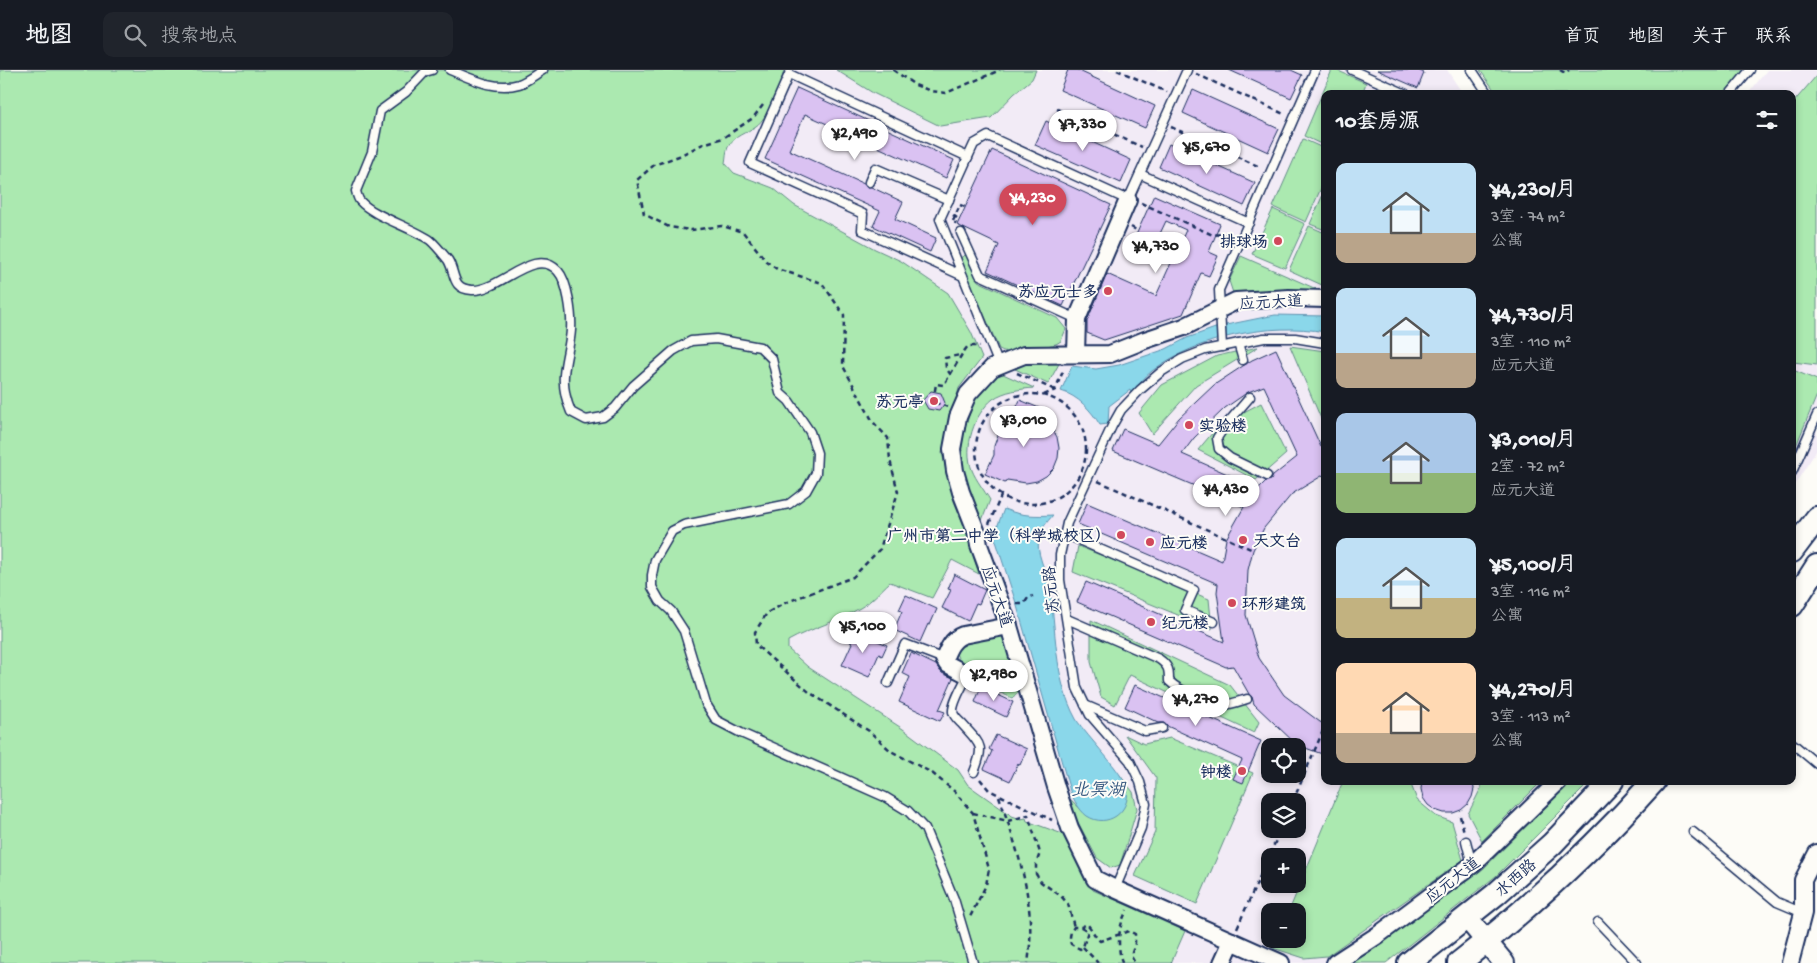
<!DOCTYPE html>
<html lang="zh">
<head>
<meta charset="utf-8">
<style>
  :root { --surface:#171b24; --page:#20242c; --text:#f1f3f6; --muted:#9ea1a6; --line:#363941; --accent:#d1495b }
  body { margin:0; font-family:"Gochi Hand","LXGW WenKai TC",sans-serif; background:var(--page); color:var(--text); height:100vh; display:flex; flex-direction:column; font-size:19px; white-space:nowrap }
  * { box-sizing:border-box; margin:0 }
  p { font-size:16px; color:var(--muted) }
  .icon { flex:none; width:28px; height:28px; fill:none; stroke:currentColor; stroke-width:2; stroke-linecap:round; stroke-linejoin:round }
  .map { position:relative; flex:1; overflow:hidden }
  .sheet { position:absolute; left:1321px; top:20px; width:475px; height:695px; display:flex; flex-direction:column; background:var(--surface); border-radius:10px; box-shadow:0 2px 8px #0003 }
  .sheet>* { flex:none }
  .controls { position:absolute; left:1261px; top:668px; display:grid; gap:10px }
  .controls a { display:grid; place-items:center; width:45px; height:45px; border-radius:10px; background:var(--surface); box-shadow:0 2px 8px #0003; font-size:25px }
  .price { position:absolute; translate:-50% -42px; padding:0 11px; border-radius:18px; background:#fff; color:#222; font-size:16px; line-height:32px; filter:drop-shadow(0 1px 2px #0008) }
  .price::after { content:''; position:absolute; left:50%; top:30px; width:15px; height:11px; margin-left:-8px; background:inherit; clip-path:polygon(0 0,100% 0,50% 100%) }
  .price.selected { background:var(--accent); color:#fff }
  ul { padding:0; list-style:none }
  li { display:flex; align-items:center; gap:15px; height:125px; padding:0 15px }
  li span { display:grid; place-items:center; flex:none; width:140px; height:100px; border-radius:10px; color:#555 }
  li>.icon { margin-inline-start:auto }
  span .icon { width:60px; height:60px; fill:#fffc; stroke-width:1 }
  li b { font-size:21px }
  h2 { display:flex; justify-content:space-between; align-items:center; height:60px; padding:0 15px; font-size:21px }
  header { display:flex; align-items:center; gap:30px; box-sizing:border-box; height:70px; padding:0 25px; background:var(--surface); border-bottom:1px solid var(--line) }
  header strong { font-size:24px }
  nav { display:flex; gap:28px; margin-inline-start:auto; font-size:18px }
  .search { width:350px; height:45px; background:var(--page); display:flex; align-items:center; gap:12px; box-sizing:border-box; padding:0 18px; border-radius:10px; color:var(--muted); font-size:19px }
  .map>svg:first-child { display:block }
  .built { fill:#f2ebf6; fill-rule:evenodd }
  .green { fill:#abe9b0; stroke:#638c87 }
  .water { fill:#8ad7ea; stroke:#5e94b2 }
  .building { fill:#dac2f2; stroke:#1b2f5e; fill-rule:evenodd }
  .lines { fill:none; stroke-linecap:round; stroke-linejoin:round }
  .service-casing { stroke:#1b2f5e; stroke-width:11 }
  .minor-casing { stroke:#1b2f5e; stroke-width:20 }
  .tertiary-casing { stroke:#1b2f5e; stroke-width:24 }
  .secondary-casing { stroke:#1b2f5e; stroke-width:26 }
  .path { stroke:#1b2f5e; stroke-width:2.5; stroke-dasharray:5 4; stroke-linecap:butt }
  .service { stroke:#fdfcf7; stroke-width:8 }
  .minor { stroke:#fdfcf7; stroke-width:16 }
  .tertiary { stroke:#fdfcf7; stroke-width:20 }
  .secondary { stroke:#fdfcf7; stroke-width:22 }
  .path-bridge { stroke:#1b2f5e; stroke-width:2.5; stroke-dasharray:5 4; stroke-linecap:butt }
  .poi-dot { fill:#d1495b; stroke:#fdfcf7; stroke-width:2 }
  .labels { text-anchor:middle; stroke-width:4; stroke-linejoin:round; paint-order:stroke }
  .poi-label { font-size:16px; font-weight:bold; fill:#1b2f5e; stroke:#fdfcf7; text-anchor:end }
  .street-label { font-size:16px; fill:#1b2f5e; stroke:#fdfcf7 }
  .water-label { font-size:18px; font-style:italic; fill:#375981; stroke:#fdfcf7 }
</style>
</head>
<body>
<header>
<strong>地图</strong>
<div class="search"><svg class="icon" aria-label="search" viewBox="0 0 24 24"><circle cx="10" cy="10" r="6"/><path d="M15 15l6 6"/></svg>搜索地点</div>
<nav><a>首页</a><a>地图</a><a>关于</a><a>联系</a></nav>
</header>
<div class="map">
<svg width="1817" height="893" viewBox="0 0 1817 893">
  <rect width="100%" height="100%" fill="#fdfcf7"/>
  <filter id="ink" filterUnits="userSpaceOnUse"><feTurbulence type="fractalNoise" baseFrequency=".02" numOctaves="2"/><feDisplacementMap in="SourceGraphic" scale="10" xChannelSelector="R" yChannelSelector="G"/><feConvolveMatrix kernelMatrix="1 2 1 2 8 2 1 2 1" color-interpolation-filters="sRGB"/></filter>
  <g filter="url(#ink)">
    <g class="built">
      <path d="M784,0H836L877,25L940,56L991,48L1014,24L1032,9L1036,0H1447L1463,24H1325V711H1591L1496,806L1386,893H1017L958,700L903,659L808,597L788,579V571L802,563L838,550L831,155L794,135L773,118L733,103L725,93L728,77L740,64L756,56L780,15ZM1270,676H1298V704H1270ZM1270,731H1298V759H1270ZM1270,786H1298V814H1270ZM1270,841H1298V869H1270Z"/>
      <path d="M1767,0H1817V380L1793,417L1792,24H1748Z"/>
    </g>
    <g class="green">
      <path d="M0,0H784C782,14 768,48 756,56C747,63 733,66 728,77C726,81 726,88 725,93L734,103L773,118L794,135L875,179L901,191L948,223L971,262L982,288L959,318L942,383L954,431L963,453L979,504L952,490L932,528L890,512C881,520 871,532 860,538C837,552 811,558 788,571V579L808,597L903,659L958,700L968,715L1012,746L1021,749L1026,748L1027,751L1068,766L1093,820L1185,861L1171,893H0Z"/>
      <path d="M836,0H1036L1032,9L1014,24L991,48L940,56L873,23Z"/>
      <path d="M1332,0H1336L1366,13L1362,24H1325V76L1304,66Z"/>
      <path d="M1480,0H1744L1724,24H1497Z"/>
      <path d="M1817,5V295L1793,292L1792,34Z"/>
      <path d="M1303,69L1325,79V109L1306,152L1273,137Z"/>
      <path d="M1325,120V160L1310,154Z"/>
      <path d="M1273,139L1305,154L1285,198L1252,184Z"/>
      <path d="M1309,156L1325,163V209L1322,215L1289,200Z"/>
      <path d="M967,184L978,211L1057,248L1066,259L1061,271L1056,274C1039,277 1015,288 999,279L960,188Z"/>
      <path d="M1241,186L1321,221L1325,215V224L1241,226L1233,223L1229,211Z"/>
      <path d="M1290,276L1325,281V358Z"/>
      <path d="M1258,277L1196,315L1152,364L1139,343L1162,315L1217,286Z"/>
      <path d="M1027,290H1061L1048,314L1015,299Z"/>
      <path d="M1793,300L1817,310V325L1793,383Z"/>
      <path d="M1003,304L1034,318C1021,319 1004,321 993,329C974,344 963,377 972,400C976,410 984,420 990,430L979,458L960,408L962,369L973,332L991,307Z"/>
      <path d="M1261,333L1286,384L1256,410L1198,380L1219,355Z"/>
      <path d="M1078,476L1209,529L1212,559L1073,502Z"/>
      <path d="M1091,550L1230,615L1259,652L1254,663L1130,605L1115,635L1101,627L1091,592Z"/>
      <path d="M1004,564L1022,619L1012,628C982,614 966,613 954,578L961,572Z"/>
      <path d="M1125,665L1144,674L1170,668L1253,703L1197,834L1135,806L1155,762L1156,708Z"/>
      <path d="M1119,704L1133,722L1137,739L1120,795L1111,798L1097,788L1073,743L1069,728L1088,746L1127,718Z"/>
      <path d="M1343,711L1410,712L1417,730L1436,746L1452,752L1463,790L1327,886L1304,888L1273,878L1277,869H1298V841H1289Z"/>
      <path d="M1480,711H1542L1482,771L1468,744L1481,718Z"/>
      <path d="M1572,711H1591L1496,806L1386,893H1353L1483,799Z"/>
    </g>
    <g class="water">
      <path d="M1275,245L1325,246V262C1270,252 1197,267 1152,301C1144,307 1138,316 1131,324L1130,320L1109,336L1108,354L1100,355C1091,340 1078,326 1061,321L1072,296L1096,299L1119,295L1166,279L1187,268L1221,256Z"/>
      <path d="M1004,439C1021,446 1035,446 1053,445C1047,452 1041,459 1039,467C1035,482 1046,500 1049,515C1057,560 1053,607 1076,649C1087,667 1124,703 1127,719C1131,742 1107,759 1087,746C1079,740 1074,730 1070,721L1017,536L994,465Z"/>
    </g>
    <g class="building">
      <path d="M1068,0H1077L1155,36L1145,58L1060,20Z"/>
      <path d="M1229,0H1291L1302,5L1291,28Z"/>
      <path d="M1377,0H1418L1424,3L1418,18Z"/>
      <path d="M797,18L954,90L946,108L805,44L789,80L864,114L866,117H871L903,132L895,149L936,168L930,182L873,156L880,141L765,89Z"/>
      <path d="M1193,20L1279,59L1268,82L1183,43Z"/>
      <path d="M1046,51L1131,90L1121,113L1035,75Z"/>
      <path d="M1169,74L1255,113L1244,136L1159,97Z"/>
      <path d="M992,80L1111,135L1063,236L987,201L999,175L957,155Z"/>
      <path d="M1154,125L1220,154L1209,182L1218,186L1209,206L1201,203L1183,244L1104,270L1087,263V251L1107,204L1156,226L1186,160L1166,151L1147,191L1128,183Z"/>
      <path d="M1276,279L1321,377L1325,375V404L1292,424L1264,458L1253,480L1248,500L1246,545L1259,588L1284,625L1320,652L1325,654V685L1297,675L1254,634L1252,627L1249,624L1233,596L1226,597L1077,532L1086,512L1224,572L1217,522L1218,514L1078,454L1087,433L1222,491L1226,469L1244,437L1113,381L1123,359L1158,374L1179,348L1214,315L1252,290ZM1264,316L1297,387L1273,406L1271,410L1266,411L1259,418L1182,384L1194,368L1225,338L1248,322Z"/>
      <path d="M931,321L941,323L945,333L939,341L928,339L923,330Z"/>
      <path d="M1020,330L1039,338L1035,347L1044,351L1052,358L1057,367L1059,378L1058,388L1054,398L1046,406L1037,411L1026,413L1007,410L1005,413L985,404L994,385V376L998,365L1011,349Z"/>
      <path d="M954,504L985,520L979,534L976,533L968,551L942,538L951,520L948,519Z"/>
      <path d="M906,525L937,539L930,555L928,554L920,572L894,560L902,541L899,540Z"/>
      <path d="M855,561L887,575L882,586L879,584L869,607L842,595L852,573L850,572Z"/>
      <path d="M911,583L936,595L942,603L953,608L939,640L945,642L940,651L899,632L910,607L902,603Z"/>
      <path d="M1135,615L1261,671L1243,713L1233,709L1242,690L1167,656L1164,653H1159L1125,637Z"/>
      <path d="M981,617L1013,632L1006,647L975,632Z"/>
      <path d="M996,665L1027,679L1020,695L1018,694L1010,711L984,699L992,681L989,679Z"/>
      <path d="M1422,711H1473L1474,719L1472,727L1468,734L1461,740L1453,743H1444L1435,740L1428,735L1423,728L1421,719Z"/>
    </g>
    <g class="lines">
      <defs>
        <g id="service">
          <path d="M432,0L425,2L406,22L380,41L372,82L356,121C357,125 358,129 360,131C373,146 411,157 430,170C436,175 443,184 448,190C456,203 451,219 472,220C499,222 535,175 558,201C568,212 572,245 571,260C570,275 565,290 564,305C563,318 566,330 571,342L586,350L603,347L615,338L633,316L673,281L691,271L716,269L760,277L772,289L780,323L789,331L810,362L817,383L816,403L806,421L789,434L684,455L672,461L655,490L652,505V517L660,531L671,541L684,561L706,634L716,650L741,663L885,727L908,741L925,759L954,829L973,893"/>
          <path d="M450,0C472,9 495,21 519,14C527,11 536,4 543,0"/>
          <path d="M1352,0L1406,24"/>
          <path d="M1472,0L1488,24"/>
          <path d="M1730,24L1750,0"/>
          <path d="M968,87L974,74L988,66L1128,130L1187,0"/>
          <path d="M1140,104L1249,153"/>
          <path d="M869,112L875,98L949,130"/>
          <path d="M961,163L980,205L1077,249"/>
          <path d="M963,206L862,160L863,144L750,93L789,4L968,87L940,149L999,295"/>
          <path d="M1238,273L1243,290"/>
          <path d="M1222,277L1219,220L1315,0"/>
          <path d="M1250,327L1225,356L1217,368L1219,379L1230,388L1267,406"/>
          <path d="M1792,402L1817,345"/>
          <path d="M1065,464L1194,520L1185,540L1214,552"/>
          <path d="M1067,549L1159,589C1169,596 1169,600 1169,611C1179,621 1210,635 1224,635C1232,634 1240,631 1247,629"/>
          <path d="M968,605C964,613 952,633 953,642C954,647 959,651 962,654C981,675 985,675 974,702"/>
          <path d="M888,613L905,574L944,589"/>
          <path d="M1085,635L1145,661L1162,658"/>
          <path d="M1792,673L1817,694"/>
          <path d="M1693,762L1777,832L1803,843"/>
          <path d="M1466,771L1472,795"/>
          <path d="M1115,819L1141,758L1146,734L1140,712L1130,691L1090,645L1077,618L1060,510V485L1067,453L1112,356L1121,340L1140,320L1161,302L1182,289L1205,280L1264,268H1295L1325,273"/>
          <path d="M1598,852L1637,893"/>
        </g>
        <g id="minor">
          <path d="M1076,284L1077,249L1128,130"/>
          <path d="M968,605L947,594L944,589C948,579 952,569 963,565L1009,556"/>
          <path d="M1222,893L1232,871"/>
          <path d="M1281,893L1115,819L1095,809L1070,758L1056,717L1009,556L979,475L977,463L961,422L955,401L952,379L958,347L968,324L992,298L1024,285L1110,284L1145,270L1184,257L1236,231L1289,228L1325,229"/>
          <path d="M1335,893L1378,865L1472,795L1559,711"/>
          <path d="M1790,893L1803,843V810L1817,783"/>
        </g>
        <path id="tertiary" d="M1467,848L1504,893"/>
        <g id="secondary">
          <path d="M1792,481L1817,448"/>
          <path d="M1792,535L1817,496"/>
          <path d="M1409,893L1496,824L1552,774L1612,711"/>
          <path d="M1459,893C1529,838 1595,777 1654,711"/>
        </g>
      </defs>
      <use href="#service" class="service-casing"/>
      <use href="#minor" class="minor-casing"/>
      <use href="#tertiary" class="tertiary-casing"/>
      <use href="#secondary" class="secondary-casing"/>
      <g class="path">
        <path d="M893,0L915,15L931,21L946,23L1000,0"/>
        <path d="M1117,0L1167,22"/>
        <path d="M1560,0L1565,3L1569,0"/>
        <path d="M1196,4L1284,44"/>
        <path d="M763,35L753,48L723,68L703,74L679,86L654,95L637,110L644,144L669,157L691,160L722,156L743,162L767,192L777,199L822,213L844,245L843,296L873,352L888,368L890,390L898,422L880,479L853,507L787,532L767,543L755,562L756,575L809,622L869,661L891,681L932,703L954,721L973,743L989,799L986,815L970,847"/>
        <path d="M1057,39L1142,77"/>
        <path d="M1171,57L1260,97"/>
        <path d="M1141,133L1213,165L1233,163"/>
        <path d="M960,135L965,137"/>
        <path d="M953,145L957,148L955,154"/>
        <path d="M1131,157L1138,161"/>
        <path d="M1017,303L1055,320"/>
        <path d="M951,305L946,298L945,288L960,285"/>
        <circle cx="1031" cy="379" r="55"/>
        <path d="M1044,325L1055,320L1064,299"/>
        <path d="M948,337L933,332L936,314L943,315C953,303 958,288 968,276H980"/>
        <path d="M1098,411L1253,480"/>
        <path d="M989,454L1001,426"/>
        <path d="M1017,534H1024L1028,528L1033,526"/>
        <path d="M980,709L989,720L1052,750"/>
        <path d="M999,726C1018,782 1037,833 1028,893"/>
        <path d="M1293,731L1325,656"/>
        <path d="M973,743L1008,751L1028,745L1040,783L1036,794V804L1041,812L1061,826L1068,834L1074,857"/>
        <path d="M1460,746L1464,762"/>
        <path d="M1081,857L1088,861L1083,877L1080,879L1071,874C1069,867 1070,863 1074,857H1081L1087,854C1093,860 1094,866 1100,871L1129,861L1135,864V873L1131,886L1135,893"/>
        <path d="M1237,858L1281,759"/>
        <path d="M1083,877L1098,893"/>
        <path d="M1122,893C1117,875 1118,857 1127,840"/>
        <path d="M1171,893H1172"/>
      </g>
      <use href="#service" class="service"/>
      <use href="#minor" class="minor"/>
      <use href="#tertiary" class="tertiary"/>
      <use href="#secondary" class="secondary"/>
      <path class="path-bridge" d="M953,151L960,135"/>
    </g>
  </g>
  <g class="poi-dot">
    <circle cx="1278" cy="171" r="5"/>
    <circle cx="1108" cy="221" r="5"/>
    <circle cx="934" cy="331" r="5"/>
    <circle cx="1189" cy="355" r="5"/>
    <circle cx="1121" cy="465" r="5"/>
    <circle cx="1243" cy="470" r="5"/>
    <circle cx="1150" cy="472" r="5"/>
    <circle cx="1232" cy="533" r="5"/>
    <circle cx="1151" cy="552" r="5"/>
    <circle cx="1242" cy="701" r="5"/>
  </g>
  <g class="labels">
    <g class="poi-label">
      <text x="1268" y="177">排球场</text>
      <text x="1098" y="227">苏应元士多</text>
      <text x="924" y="337">苏元亭</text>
      <text x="1199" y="361" text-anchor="start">实验楼</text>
      <text x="1111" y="471">广州市第二中学（科学城校区）</text>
      <text x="1253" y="476" text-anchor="start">天文台</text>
      <text x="1160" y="478" text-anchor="start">应元楼</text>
      <text x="1242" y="539" text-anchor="start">环形建筑</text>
      <text x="1161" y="558" text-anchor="start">纪元楼</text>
      <text x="1232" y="707">钟楼</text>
    </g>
    <g class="street-label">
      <text transform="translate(1271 231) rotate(-3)" y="6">应元大道</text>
      <text transform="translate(1050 520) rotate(-96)" y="6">苏元路</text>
      <text transform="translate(998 526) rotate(71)" y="6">应元大道</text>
      <text transform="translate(1515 807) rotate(-41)" y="6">水西路</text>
      <text transform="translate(1452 809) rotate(-38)" y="6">应元大道</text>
    </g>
    <g class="water-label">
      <text x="1098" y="725">北冥湖</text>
    </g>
  </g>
</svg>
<div class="controls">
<a><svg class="icon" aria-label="locate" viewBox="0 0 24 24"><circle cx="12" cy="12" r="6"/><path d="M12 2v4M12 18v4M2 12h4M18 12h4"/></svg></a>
<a><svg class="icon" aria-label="layers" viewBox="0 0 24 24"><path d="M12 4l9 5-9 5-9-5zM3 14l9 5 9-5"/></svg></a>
<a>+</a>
<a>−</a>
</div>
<b class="price" style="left:1083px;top:82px">¥7,330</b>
<b class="price" style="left:855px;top:91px">¥2,490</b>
<b class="price" style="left:1207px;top:105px">¥5,670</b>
<b class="price selected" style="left:1033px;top:156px">¥4,230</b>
<b class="price" style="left:1156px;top:204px">¥4,730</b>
<b class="price" style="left:1024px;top:378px">¥3,010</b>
<b class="price" style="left:1226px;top:447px">¥4,430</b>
<b class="price" style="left:863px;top:584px">¥5,100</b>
<b class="price" style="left:994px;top:632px">¥2,980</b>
<b class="price" style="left:1196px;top:657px">¥4,270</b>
<section class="sheet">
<h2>10套房源<svg class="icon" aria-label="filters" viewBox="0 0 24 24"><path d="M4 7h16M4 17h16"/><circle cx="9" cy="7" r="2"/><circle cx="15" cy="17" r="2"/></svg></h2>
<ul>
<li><span style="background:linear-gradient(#bfe0f5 70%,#b9a48a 0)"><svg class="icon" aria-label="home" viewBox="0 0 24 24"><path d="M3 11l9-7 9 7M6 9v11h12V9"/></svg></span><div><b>¥4,230/月</b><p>3室 · 74 m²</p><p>公寓</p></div></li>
<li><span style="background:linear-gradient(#bfe0f5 65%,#b9a48a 0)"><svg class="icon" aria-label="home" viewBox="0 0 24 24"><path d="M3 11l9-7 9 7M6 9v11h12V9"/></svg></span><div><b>¥4,730/月</b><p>3室 · 110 m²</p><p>应元大道</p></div></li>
<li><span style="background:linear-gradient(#a9c7e8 60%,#8fb573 0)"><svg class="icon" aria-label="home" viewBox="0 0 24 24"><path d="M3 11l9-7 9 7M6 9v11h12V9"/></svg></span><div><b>¥3,010/月</b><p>2室 · 72 m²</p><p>应元大道</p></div></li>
<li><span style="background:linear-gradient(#bfe0f5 60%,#c2b280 0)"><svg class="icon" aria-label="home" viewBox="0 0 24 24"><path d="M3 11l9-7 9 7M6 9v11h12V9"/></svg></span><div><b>¥5,100/月</b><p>3室 · 116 m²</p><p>公寓</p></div></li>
<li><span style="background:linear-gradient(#ffd9b3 70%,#b9a48a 0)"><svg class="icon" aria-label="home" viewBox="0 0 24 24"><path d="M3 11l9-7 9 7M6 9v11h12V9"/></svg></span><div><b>¥4,270/月</b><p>3室 · 113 m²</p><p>公寓</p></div></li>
</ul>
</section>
</div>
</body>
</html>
